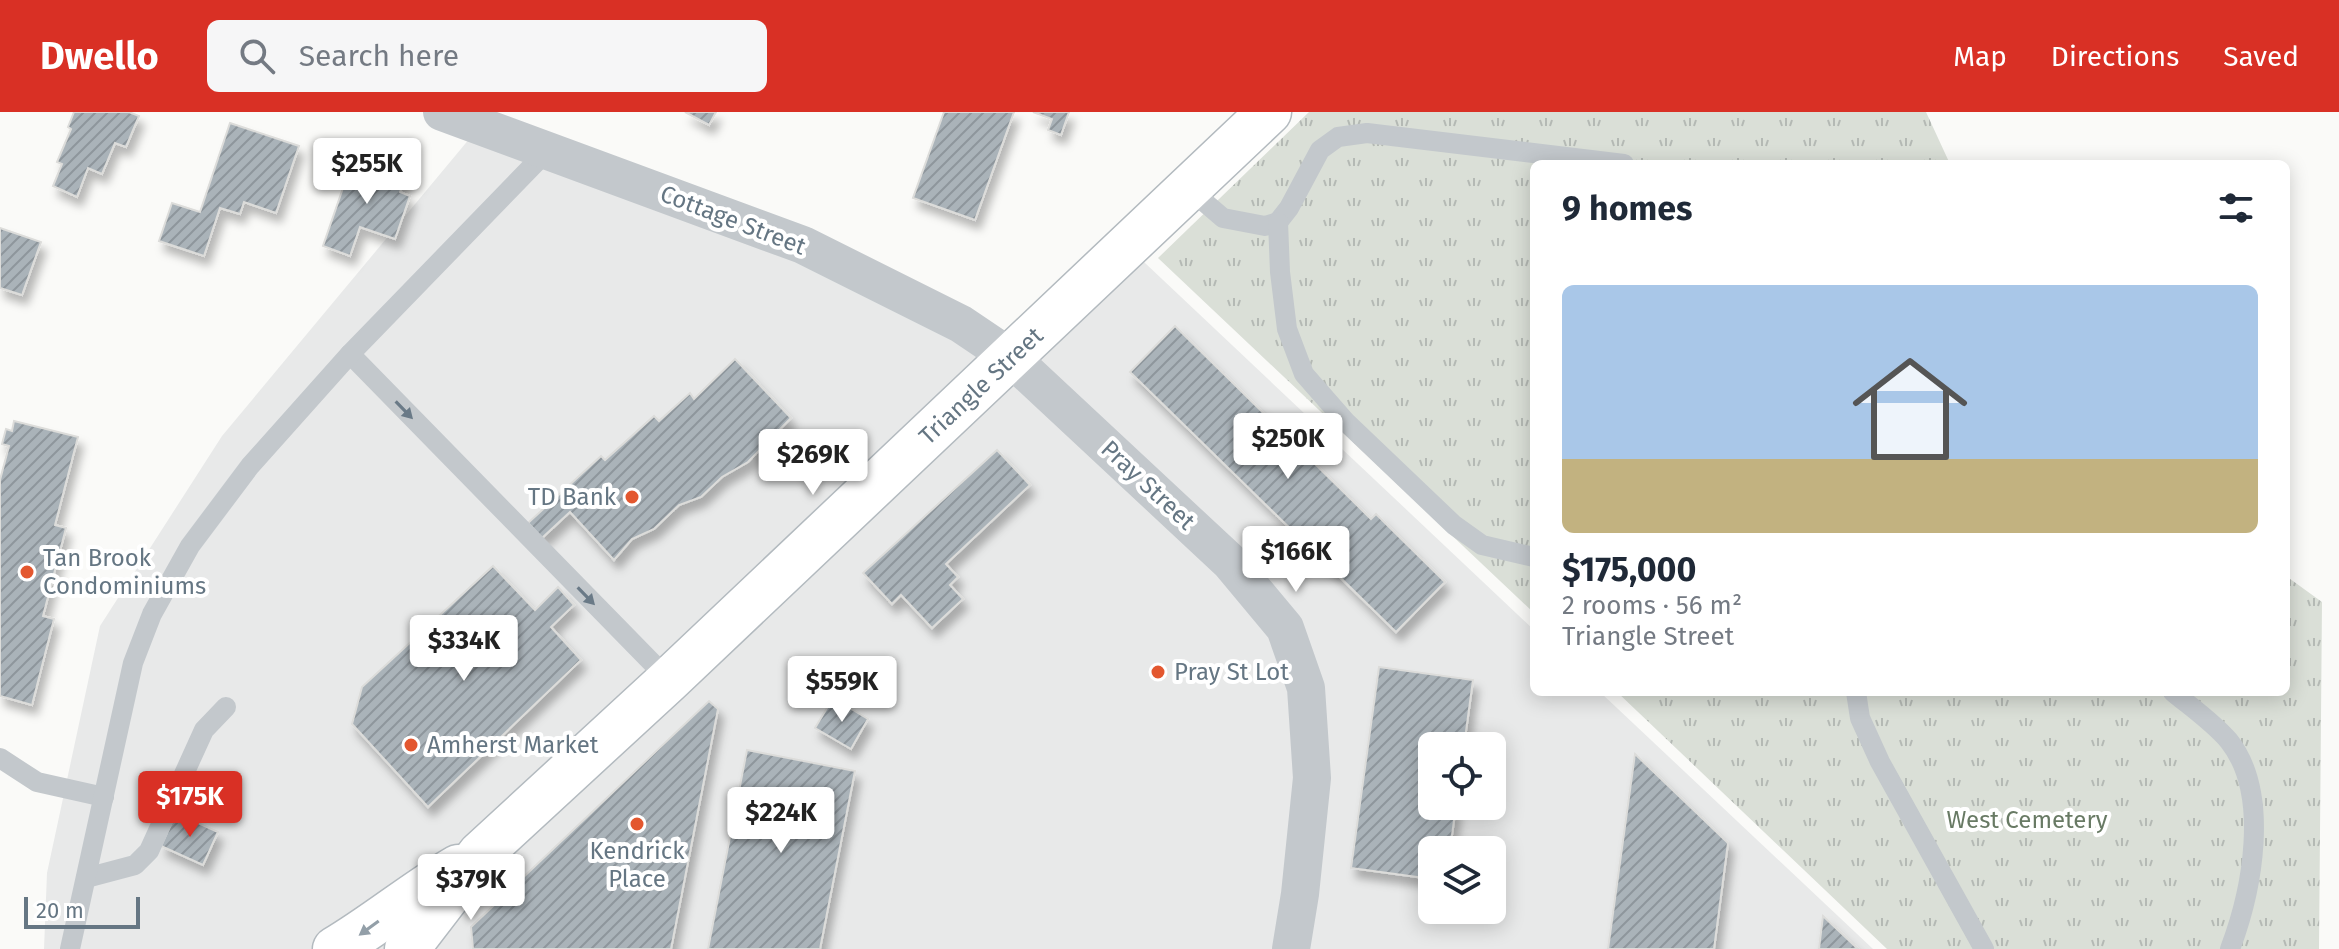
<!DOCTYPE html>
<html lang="en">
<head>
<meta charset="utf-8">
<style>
  :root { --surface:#fff; --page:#f6f6f7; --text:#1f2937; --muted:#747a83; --accent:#d93025 }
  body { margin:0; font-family:"Fira Sans",sans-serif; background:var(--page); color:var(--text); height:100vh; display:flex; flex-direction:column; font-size:30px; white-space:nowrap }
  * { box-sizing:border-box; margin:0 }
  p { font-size:26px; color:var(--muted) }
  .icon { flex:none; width:44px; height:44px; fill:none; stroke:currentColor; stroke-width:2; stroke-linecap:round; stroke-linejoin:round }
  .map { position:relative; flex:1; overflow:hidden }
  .panel { position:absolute; left:1530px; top:48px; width:760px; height:536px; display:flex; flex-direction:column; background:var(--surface); border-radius:12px; box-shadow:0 4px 20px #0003 }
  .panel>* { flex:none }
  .fabs { position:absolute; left:1418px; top:620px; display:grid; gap:16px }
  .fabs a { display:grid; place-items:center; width:88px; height:88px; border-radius:12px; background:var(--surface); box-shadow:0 4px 20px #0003; font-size:40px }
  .scale { position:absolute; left:24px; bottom:20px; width:116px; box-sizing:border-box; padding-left:8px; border:4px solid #657683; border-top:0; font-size:22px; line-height:28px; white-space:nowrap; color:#657683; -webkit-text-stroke:6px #fff; paint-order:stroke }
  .price { position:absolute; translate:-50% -68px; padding:0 18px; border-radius:8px; background:#fff; color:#222; font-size:26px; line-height:52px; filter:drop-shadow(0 2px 4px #0008) }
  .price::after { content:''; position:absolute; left:50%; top:48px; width:24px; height:18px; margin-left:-12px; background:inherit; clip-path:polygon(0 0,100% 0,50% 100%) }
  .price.on { background:var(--accent); color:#fff }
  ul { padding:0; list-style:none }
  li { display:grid; align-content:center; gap:16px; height:424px; padding:0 32px }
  li span { display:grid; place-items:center; height:248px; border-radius:12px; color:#555 }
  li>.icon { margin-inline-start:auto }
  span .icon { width:144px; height:144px; fill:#fffc; stroke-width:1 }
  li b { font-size:34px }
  h2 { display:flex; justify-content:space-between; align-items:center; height:96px; padding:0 32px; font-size:34px }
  header { display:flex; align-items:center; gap:48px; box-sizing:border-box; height:112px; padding:0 40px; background:var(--accent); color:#fff }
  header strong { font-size:38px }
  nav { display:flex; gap:44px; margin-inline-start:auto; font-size:28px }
  .search { width:560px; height:72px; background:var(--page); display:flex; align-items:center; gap:20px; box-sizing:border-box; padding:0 28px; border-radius:12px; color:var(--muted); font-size:30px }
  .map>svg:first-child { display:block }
  .built { fill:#e8e9e9; fill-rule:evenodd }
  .grass { fill:url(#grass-tufts) }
  .building { fill:url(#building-hatch); stroke:#dcdcda; stroke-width:2; filter:url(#shadow) }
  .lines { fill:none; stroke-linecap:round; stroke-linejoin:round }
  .secondary-casing { stroke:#b3babf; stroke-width:47 }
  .service { stroke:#c3c8cc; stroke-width:20 }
  .minor { stroke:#c3c8cc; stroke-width:38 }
  .secondary { stroke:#fff; stroke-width:44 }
  .oneway { fill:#6a7a87 }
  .oneway2 { fill:#939fa8 }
  .poi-dot { fill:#e3572f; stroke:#fff; stroke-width:3 }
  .labels { text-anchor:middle; stroke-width:8; stroke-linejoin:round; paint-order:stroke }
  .street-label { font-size:24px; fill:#657683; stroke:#fff }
  .poi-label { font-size:24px; fill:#657683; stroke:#fff; text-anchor:start }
  .park-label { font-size:24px; fill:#687a64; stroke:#fff }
</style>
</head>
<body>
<header>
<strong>Dwello</strong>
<div class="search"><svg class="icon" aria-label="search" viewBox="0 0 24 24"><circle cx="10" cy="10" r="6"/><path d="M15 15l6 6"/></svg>Search here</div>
<nav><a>Map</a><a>Directions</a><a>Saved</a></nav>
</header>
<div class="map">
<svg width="2339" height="837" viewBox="0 0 2339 837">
  <defs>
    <pattern id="grass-tufts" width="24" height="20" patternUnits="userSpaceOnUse" patternTransform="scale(2)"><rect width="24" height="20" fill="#dadfd7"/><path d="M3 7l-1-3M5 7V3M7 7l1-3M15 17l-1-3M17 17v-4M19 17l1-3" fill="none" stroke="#b4b9b4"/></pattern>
    <pattern id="building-hatch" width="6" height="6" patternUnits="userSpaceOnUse" patternTransform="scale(2)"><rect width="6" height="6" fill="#aab3b9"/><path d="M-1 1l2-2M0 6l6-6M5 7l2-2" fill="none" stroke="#8e969c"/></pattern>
    <filter id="shadow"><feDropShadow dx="5" dy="9" stdDeviation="4" flood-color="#0004"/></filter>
  </defs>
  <rect width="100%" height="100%" fill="#fafaf8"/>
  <path class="built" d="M480,14L803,133L1010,245L1127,134L1534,518V580H1600L1873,837H44L47,761L100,514L222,324ZM1432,634H1492V694H1432ZM1432,738H1492V798H1432Z"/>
  <g class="grass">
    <path d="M1309,0H1926L1950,52H1534V501L1158,146Z"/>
    <path d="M2286,464L2322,490L2319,837H1887L1617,580H2286Z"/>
  </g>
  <g class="building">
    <path d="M74,0H129L139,4L126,35L115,31L102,62L88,56L77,85L53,74L62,52L57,50L71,17L68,15Z"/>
    <path d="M685,0H716L709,13Z"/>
    <path d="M944,0H1014L975,108L913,86Z"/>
    <path d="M1033,0H1069L1061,23L1048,18L1052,7Z"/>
    <path d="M230,11L299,34L276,101L244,90L240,102L220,96L204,144L159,129L172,91L200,100Z"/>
    <path d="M353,47L406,65L400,80L410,84L395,127L360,115L350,144L323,134Z"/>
    <path d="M0,116L41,130L22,183L0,176Z"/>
    <path d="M1175,214L1371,407L1376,402L1445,470L1396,520L1130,260Z"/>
    <path d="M735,247L791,306L748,350L722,365L701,385L679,393L654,417L632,427L614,448L570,400L542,426L528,411L601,344L605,348L654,304L659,309L690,281L694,287Z"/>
    <path d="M14,309L78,325L55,413L66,416L43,504L54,507L32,593L0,584V368L9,334L2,332L6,317L12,319Z"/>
    <path d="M997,338L1030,373L946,452L958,465L950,473L963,487L932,516L901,483L892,492L863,461Z"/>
    <path d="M493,454L535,498L558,475L574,493L551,515L581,548L428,695L352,612L362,575Z"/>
    <path d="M1379,555L1473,568L1464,634H1432V694H1456L1450,738H1432V767L1351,756Z"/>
    <path d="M833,586L868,607L851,637L815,616Z"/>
    <path d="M709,589L718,597L671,837H473L471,815Z"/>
    <path d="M747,638L855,659L820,837H708Z"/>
    <path d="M1635,642L1728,731L1714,837H1608Z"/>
    <path d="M176,701L218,720L203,753L161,734Z"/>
    <path d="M1823,804L1858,837H1819Z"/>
  </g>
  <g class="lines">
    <defs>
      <g id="secondary">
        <path d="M335,837C377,812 415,780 458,755"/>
        <path d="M407,837L480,742L669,568L1269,0"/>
      </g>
    </defs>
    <use href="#secondary" class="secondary-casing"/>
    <g class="service">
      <path d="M1188,76L1223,106L1265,114L1278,110L1289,96L1320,38L1338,25L1367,21L1624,52"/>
      <path d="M1278,110L1280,160L1287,217L1304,262L1346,310L1454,413L1482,433L1534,445"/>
      <path d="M350,242L669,568"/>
      <path d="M1856,580L1860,606L1880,650L1984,837"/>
      <path d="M2173,580C2191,595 2214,611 2229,629C2271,682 2252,779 2230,837"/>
      <path d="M0,646L37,670L104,685"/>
      <path d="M86,766L135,753L149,739L204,618L226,595"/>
      <path d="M70,837L133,551L152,502L190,434L250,354L350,242L547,39"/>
    </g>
    <path class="minor" d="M442,0L803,133L961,212L1010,245L1230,450L1285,516L1306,576L1312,666L1300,782L1291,837"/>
    <use href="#secondary" class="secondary"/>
  </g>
  <defs><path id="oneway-solid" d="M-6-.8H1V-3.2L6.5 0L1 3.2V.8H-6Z" transform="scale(2)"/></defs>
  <g class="oneway">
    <use href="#oneway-solid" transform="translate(404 298) rotate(46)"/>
    <use href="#oneway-solid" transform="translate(586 484) rotate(46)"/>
  </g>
  <use class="oneway2" href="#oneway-solid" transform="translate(369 816) rotate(144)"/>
  <g class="poi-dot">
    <circle cx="632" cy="385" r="8"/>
    <circle cx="27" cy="460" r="8"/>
    <circle cx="1158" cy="560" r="8"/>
    <circle cx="411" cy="633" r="8"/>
    <circle cx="637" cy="712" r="8"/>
  </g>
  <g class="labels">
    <g class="street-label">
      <text transform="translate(733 108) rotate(21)" y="8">Cottage Street</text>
      <text transform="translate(981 274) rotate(-43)" y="8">Triangle Street</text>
      <text transform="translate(1148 373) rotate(43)" y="8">Pray Street</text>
    </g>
    <g class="poi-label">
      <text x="616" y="393" text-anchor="end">TD Bank</text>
      <text x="43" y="454">Tan Brook<tspan x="43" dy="28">Condominiums</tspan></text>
      <text x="1174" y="568">Pray St Lot</text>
      <text x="427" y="641">Amherst Market</text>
      <text x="637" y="747" text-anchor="middle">Kendrick<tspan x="637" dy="28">Place</tspan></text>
    </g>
    <g class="park-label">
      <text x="2027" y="716">West Cemetery</text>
    </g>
  </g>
</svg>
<div class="fabs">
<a><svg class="icon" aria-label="locate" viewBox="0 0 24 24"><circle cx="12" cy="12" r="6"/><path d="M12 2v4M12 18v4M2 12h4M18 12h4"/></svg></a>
<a><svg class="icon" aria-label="layers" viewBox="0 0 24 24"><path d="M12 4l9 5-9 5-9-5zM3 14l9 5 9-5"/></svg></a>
</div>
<div class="scale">20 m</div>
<b class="price" style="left:367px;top:94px">$255K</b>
<b class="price" style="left:1288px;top:369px">$250K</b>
<b class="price" style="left:813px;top:385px">$269K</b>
<b class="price" style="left:1296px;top:482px">$166K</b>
<b class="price" style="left:464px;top:571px">$334K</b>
<b class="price" style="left:842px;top:612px">$559K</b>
<b class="price on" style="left:190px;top:727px">$175K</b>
<b class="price" style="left:781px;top:743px">$224K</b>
<b class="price" style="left:471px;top:810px">$379K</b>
<section class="panel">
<h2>9 homes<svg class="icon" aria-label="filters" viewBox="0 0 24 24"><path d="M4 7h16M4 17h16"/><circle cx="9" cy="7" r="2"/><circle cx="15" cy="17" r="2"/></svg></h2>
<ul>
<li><span style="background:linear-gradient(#a9c7e8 70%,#c2b280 0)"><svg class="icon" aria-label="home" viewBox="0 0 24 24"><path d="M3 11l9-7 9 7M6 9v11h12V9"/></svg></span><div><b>$175,000</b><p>2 rooms · 56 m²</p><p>Triangle Street</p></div></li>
</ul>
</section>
</div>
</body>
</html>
